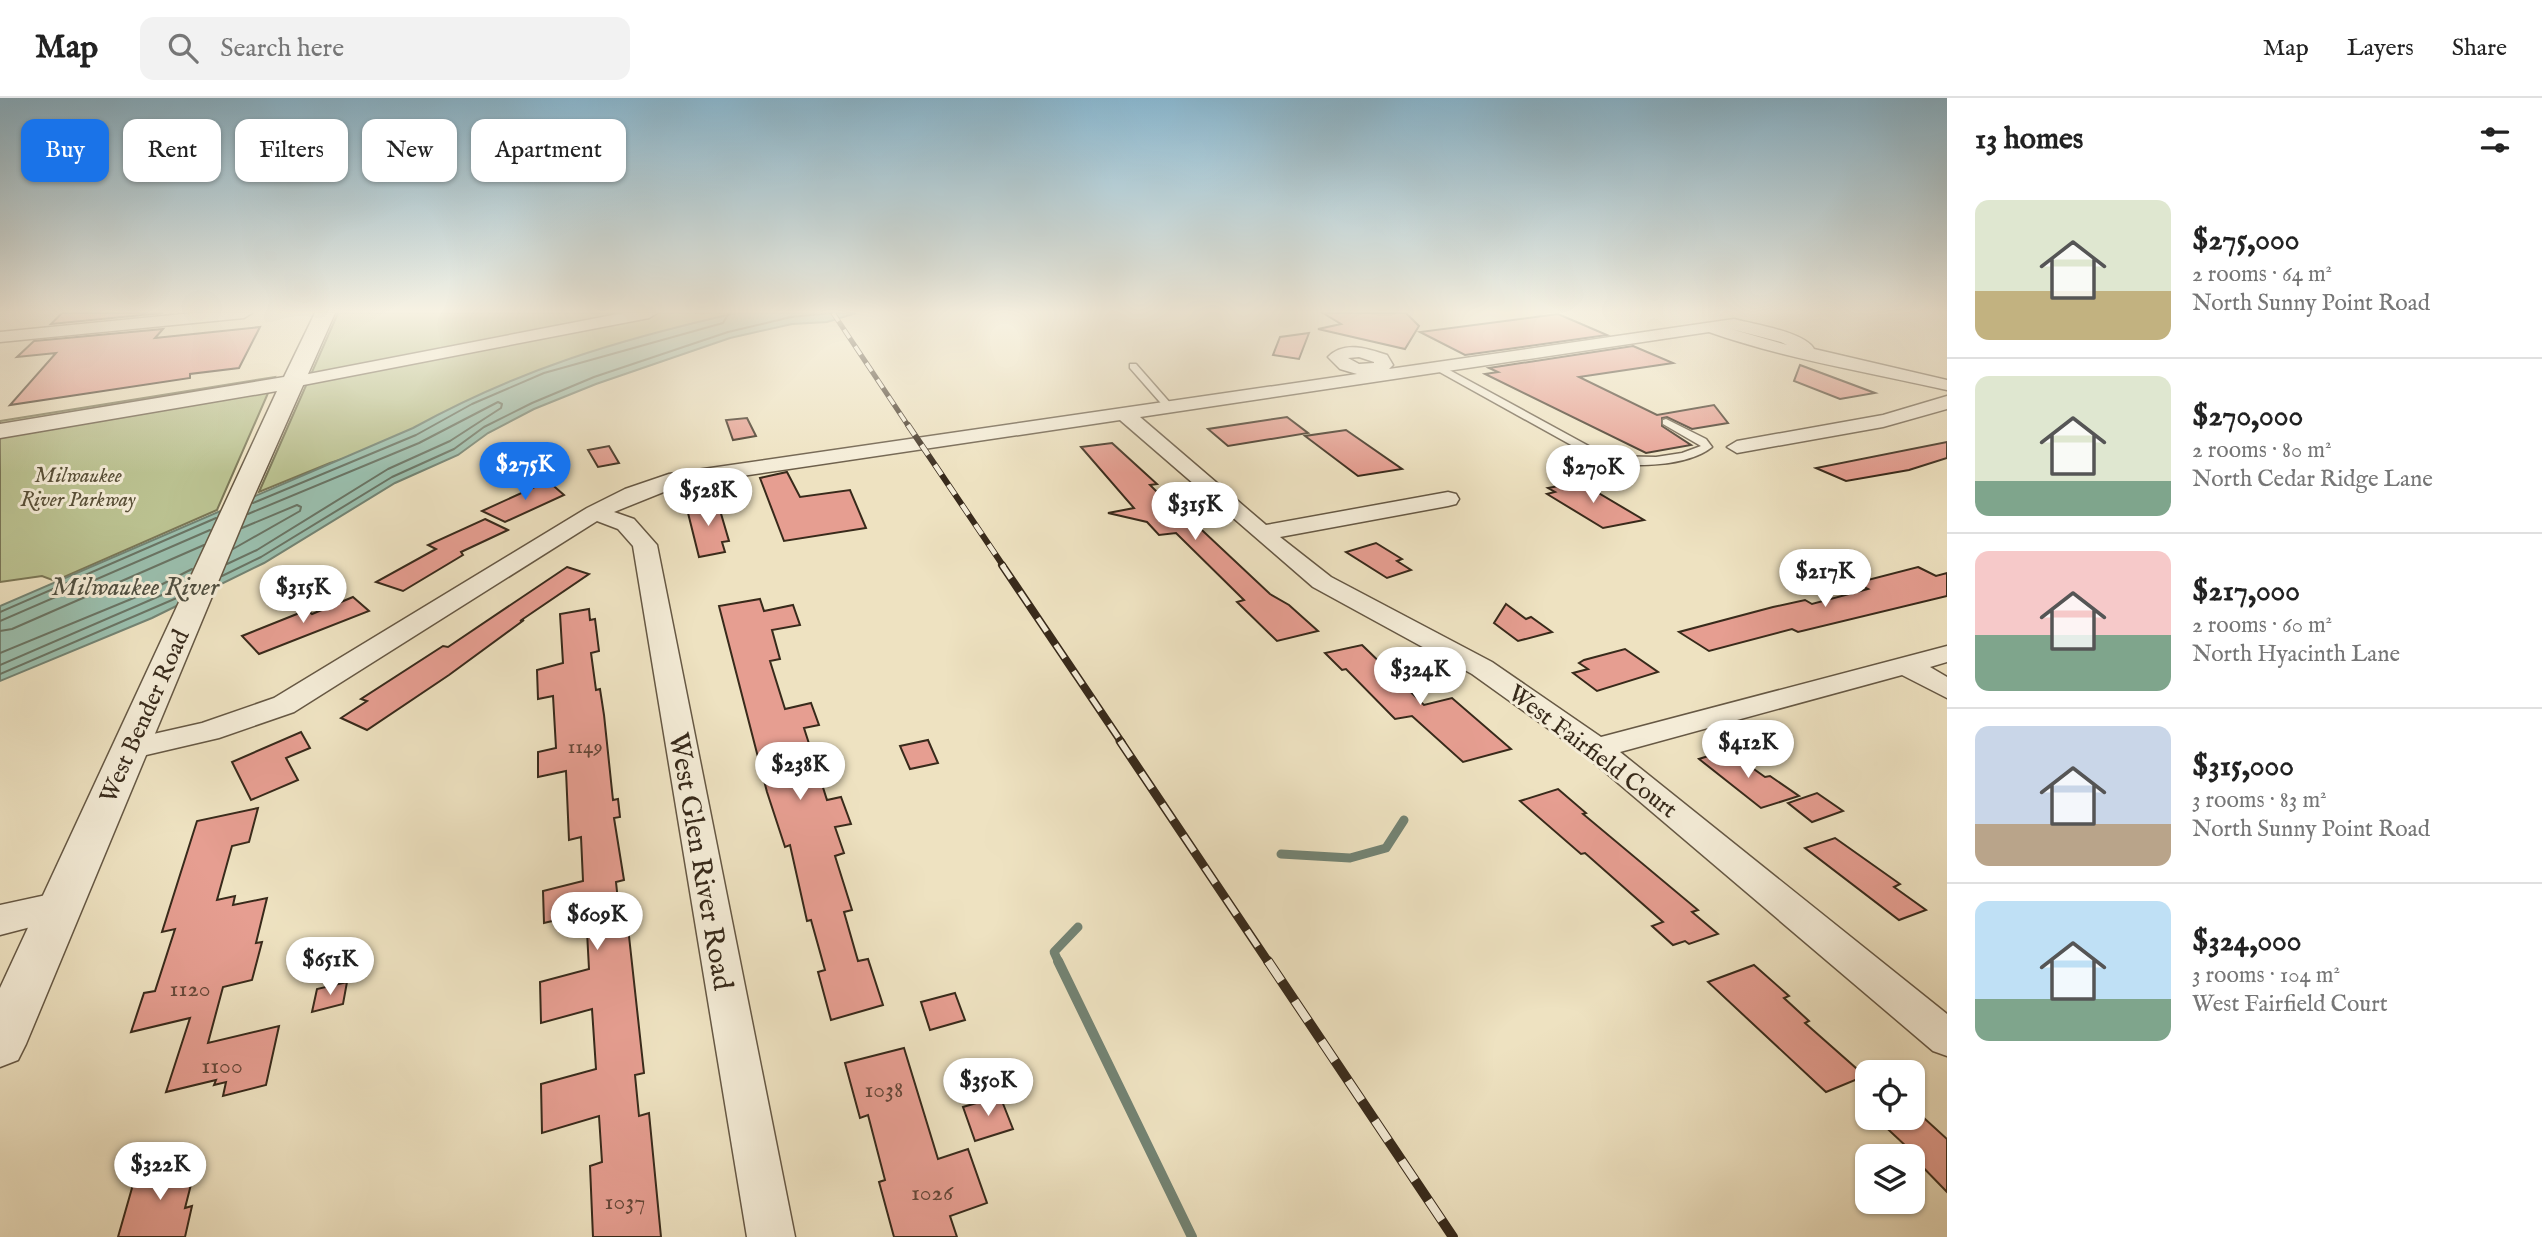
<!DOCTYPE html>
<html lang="en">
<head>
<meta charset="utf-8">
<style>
  :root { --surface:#fff; --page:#f2f2f2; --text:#222; --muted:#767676; --line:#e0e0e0; --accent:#1a73e8 }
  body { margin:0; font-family:"IM FELL English",serif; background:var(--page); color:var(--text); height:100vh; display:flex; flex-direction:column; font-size:26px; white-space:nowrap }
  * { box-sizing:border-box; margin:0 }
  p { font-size:23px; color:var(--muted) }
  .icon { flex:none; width:38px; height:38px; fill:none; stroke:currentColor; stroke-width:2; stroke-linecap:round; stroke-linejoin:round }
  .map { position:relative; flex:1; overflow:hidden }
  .drawer { display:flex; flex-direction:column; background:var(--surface); width:595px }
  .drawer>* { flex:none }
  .guide { position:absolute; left:21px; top:21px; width:665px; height:63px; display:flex; gap:14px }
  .tools { position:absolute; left:1855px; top:962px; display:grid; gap:14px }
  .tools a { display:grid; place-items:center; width:70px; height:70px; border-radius:14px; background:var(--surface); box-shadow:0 2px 5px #0004; font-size:35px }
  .price { position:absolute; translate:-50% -60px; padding:0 16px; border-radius:24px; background:#fff; color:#222; font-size:23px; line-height:46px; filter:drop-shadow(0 2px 4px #0008) }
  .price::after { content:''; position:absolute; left:50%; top:42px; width:21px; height:16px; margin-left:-10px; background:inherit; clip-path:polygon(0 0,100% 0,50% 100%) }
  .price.on { background:var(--accent); color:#fff }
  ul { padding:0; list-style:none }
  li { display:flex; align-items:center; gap:21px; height:175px; padding:0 28px }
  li+li { border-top:2px solid var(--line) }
  li span { display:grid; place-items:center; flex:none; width:196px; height:140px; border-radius:14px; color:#555 }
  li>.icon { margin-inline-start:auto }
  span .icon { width:84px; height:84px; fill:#fffc; stroke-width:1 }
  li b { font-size:30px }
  h2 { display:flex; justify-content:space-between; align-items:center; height:84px; padding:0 28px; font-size:30px }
  .chip { padding:0 24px; border-radius:14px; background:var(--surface); box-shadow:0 2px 5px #0004; font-size:24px; line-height:63px }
  .chip.on { background:var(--accent); color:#fff }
  header { display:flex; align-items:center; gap:42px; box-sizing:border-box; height:98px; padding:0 35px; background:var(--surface); border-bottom:2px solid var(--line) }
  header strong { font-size:33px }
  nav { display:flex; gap:38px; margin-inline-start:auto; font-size:24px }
  .search { width:490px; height:63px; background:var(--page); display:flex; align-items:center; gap:18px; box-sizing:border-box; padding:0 24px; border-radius:14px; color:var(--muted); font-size:26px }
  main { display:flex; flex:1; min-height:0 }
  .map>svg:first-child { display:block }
  .green { fill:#bbc291; stroke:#7a7656; stroke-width:2 }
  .water { fill:#9abfae; stroke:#738373; stroke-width:2 }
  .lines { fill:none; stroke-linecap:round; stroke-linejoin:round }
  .shore { stroke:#697464; stroke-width:2 }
  .stream-far1 { stroke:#738373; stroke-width:9 }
  .stream { stroke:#738373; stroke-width:10 }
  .building { fill:#e69e91; stroke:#382a1b; stroke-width:2 }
  .service-casing { stroke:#665844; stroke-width:3 }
  .minor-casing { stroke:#665844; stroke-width:3 }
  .tertiary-casing { stroke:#665844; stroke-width:3 }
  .service { fill:#f4ecd7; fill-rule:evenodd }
  .minor { fill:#f4ecd7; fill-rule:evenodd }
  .tertiary { fill:#f4ecd7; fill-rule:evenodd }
  .rail-far4-casing { stroke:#382a1b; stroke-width:5 }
  .rail-far3-casing { stroke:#382a1b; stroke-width:6 }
  .rail-far2-casing { stroke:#382a1b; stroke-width:8 }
  .rail-far1-casing { stroke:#382a1b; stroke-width:9 }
  .rail-casing { stroke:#382a1b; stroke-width:10 }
  .rail-far4 { stroke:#f4ecd7; stroke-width:3.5; stroke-dasharray:10; stroke-linecap:butt }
  .rail-far3 { stroke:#f4ecd7; stroke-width:4.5; stroke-dasharray:12; stroke-linecap:butt }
  .rail-far2 { stroke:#f4ecd7; stroke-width:5; stroke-dasharray:16; stroke-linecap:butt }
  .rail-far1 { stroke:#f4ecd7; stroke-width:6; stroke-dasharray:19; stroke-linecap:butt }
  .rail { stroke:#f4ecd7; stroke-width:8; stroke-dasharray:24; stroke-linecap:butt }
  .labels { text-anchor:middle; stroke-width:6; stroke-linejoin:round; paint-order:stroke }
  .far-park-label { font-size:21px; font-style:italic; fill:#595038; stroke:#f4ecd7 }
  .number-label { font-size:21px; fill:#644738 }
  .street-label { font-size:24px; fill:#382a1b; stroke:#f4ecd7 }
  .near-number-label { font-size:24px; fill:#644738 }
  .water-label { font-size:26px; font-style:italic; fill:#504f40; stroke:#f4ecd7 }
  .near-street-label { font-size:28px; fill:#382a1b; stroke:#f4ecd7 }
</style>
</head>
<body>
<header>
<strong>Map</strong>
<div class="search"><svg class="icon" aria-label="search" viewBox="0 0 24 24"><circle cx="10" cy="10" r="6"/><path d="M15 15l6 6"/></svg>Search here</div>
<nav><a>Map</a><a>Layers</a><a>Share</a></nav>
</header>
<main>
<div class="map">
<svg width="1947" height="1139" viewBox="0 0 1947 1139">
  <rect width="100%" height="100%" fill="#eee2c1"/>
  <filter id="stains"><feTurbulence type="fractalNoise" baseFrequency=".00286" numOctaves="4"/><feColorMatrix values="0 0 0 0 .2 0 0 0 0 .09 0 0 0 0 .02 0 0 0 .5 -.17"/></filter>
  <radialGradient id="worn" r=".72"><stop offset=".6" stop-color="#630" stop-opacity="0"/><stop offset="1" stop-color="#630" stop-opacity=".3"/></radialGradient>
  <g class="green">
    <path d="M338,215H797L330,365L259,394Z"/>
    <path d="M275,279L217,412L55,483L42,478L0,484V323Z"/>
  </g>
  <path class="water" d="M736,215H856L827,224L792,226L730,240L596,286L534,311L488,335L458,357L395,385L264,465L152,520L0,583V508L413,330C520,271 618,242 736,215Z"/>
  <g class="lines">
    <g class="shore">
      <path d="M253,405L416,337L472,306L544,275L723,225L729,215"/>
      <path d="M233,451L300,413L301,409L297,407L242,430"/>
      <path d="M227,466L257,452L388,371L450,343L501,310L502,306L498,304L419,345L248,416"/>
      <path d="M222,478L261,459L392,379L454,351L484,329L532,305L594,279L728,234L791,219L831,215"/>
      <path d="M0,514L216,420"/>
      <path d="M0,523L210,432"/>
      <path d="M0,533L12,531L204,447"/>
      <path d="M0,555L141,497L192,471"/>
      <path d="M0,567L185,487"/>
      <path d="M0,576L179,499"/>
    </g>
    <g class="stream-far1">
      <path d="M1281,756L1350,760L1386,750L1404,722"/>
      <path d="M1059,865L1054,854L1078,829"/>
    </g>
    <path class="stream" d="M1058,863L1192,1139"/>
  </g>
  <g class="building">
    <path d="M62,215H163L51,226Z"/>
    <path d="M1323,215H1406L1419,228L1405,251L1318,231L1341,226Z"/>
    <path d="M1558,216L1607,237L1465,257L1420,234Z"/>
    <path d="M260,229L239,270L190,276V280L10,307L56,255L17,259L34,243L163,231L155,240Z"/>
    <path d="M1309,235L1299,261L1273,257L1280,239Z"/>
    <path d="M1633,248L1673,265L1579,279L1657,317L1714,307L1728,325L1692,331L1667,319L1662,320V328L1691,347L1646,355L1485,276L1498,274L1489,270Z"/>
    <path d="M1800,267L1875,295L1840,301L1794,283Z"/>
    <path d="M1287,319L1308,335L1228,348L1208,331Z"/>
    <path d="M747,320L756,338L733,342L726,322Z"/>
    <path d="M1346,332L1402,371L1358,378L1305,338Z"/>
    <path d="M1947,344V360L1909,372L1846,383L1816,370Z"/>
    <path d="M1112,345L1157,386L1150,387L1182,419L1187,418L1270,496L1289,507L1318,533L1277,543L1237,504L1244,502L1176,435L1159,437L1147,424L1108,415L1134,410L1081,349Z"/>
    <path d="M609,348L619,365L598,369L588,352Z"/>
    <path d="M787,374L800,399L850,392L866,430L784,443L760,380Z"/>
    <path d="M548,383L564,397L505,424L482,413Z"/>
    <path d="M1580,384L1644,422L1603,430L1547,396L1555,394L1548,390Z"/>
    <path d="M717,402L729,443L722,444L725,454L699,459L686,407Z"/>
    <path d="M485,421L508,432L461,454L463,457L403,493L376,484L436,451L428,447Z"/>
    <path d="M1376,445L1402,461L1397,463L1411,472L1387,480L1346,454Z"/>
    <path d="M567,469L589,476L520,523L524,522L449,577L367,632L341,620L367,603L361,601L443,548L448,549Z"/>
    <path d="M1918,469L1936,478L1947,475V498L1798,534L1792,531L1709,553L1679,534L1773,509L1805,502L1812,506L1868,491L1856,485Z"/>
    <path d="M353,499L369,513L259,556L242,538L307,512L312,516Z"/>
    <path d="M760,501L764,513L793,507L800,527L772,532L780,561L770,563L785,611L811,605L819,627L804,630L827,702L841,699L851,726L835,729L844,755L835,758L852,812L844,814L858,863L868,861L883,907L831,922L818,874L825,872L811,822L807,823L790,747L785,749L767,694L719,508Z"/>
    <path d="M1506,506L1526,521L1531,519L1552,534L1518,543L1494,525Z"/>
    <path d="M589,511L590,522L595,521L599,553L591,555L596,592L600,591L604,617L613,702L618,701L620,719L614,720L624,782L616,784L620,822L627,820L644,975L635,977L639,1018L649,1015L661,1139H593L590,1068L602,1064L599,1018L542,1035L541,986L596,971L592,911L541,925L540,884L589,871L586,815L544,825L543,793L583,783L581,739L569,742L566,673L538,679V654L556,650L553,598L538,601L537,572L563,565L560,516Z"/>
    <path d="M1362,547L1424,607L1452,600L1511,651L1463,664L1412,618L1395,621L1346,571L1342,572L1325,555Z"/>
    <path d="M1625,551L1658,574L1597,593L1573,575L1588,571L1579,565L1584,562Z"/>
    <path d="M301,634L310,650L286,660L298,682L251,702L232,664Z"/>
    <path d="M928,642L938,665L910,671L900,648Z"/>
    <path d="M1727,652L1765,679L1770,678L1799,698L1761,710L1699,661Z"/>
    <path d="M1558,691L1586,715L1583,716L1698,812L1692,814L1718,836L1689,846L1685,843L1673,847L1652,828L1663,824L1585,755L1581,756L1520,703Z"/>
    <path d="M1817,695L1843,713L1812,724L1788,705Z"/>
    <path d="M258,710L249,744L232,748L217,802L235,798L233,807L267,800L256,845L262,844L252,882L223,889L208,945L279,928L266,987L223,998L226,984L214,987L216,982L166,994L190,920L131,934L144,895L155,893L175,831L162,834L197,723Z"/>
    <path d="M1835,740L1900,786L1894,789L1926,812L1899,822L1805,750Z"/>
    <path d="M1754,867L1789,898L1784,900L1809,923L1805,925L1865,978L1826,994L1708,884Z"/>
    <path d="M347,884L343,906L312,914L317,891Z"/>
    <path d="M955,895L965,922L930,932L921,904Z"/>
    <path d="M904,950L938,1061L968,1051L987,1105L950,1118L957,1139H894L879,1084L885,1082L868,1017L860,1020L845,965Z"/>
    <path d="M1000,998L1013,1031L975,1043L963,1009Z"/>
    <path d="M1913,1010L1947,1041V1094L1913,1059L1901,1051L1907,1049L1876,1020L1913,1021Z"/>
    <path d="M198,1059L185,1110L192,1108L185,1139H118L136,1076Z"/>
  </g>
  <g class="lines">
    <defs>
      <g id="service">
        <path d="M1130,266H1136L1172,307V311H1166L1130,270Z"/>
        <path d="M1436,268H1442L1607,358L1656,359L1682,355L1701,348L1663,326V322L1666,321L1706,341L1712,349C1687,369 1631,370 1600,363L1436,272Z"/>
      </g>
      <g id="minor">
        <path d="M193,215H252L244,220L0,244V234Z"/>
        <path d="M623,215H657L649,220L293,289L284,284L293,279Z"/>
        <path d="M1734,221C1753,226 1805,234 1814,251L1947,282V292C1868,274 1786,261 1709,234L1140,319L1266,427L1448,394L1456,396L1459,401L1456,406L1448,408L1280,439L1331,479L1492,564L1601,639L1947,548V564L1930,569L1947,579V600L1902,577L1620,654L1947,916V958L1933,953L1585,657L1472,576L1313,489L1120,322L681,387L614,414L634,421L657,447L795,1139H747L633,448L618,431L597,423L294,614L219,640L129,661L118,658L114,651L118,644L202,625L274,600L587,410L625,391L669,376L1357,276L1340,271L1328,259C1344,242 1369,251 1387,257L1393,267L1389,271ZM1731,231L1781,244L1787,247ZM1359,259L1374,264V265L1359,266L1348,260Z"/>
        <path d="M1947,298V311L1883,329L1737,355L1727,349L1737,343L1883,317Z"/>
        <path d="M60,794L73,798L78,808L73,818L0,837V807Z"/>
      </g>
      <path id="tertiary" d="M315,215H335L250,407L26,946L18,962L0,969V890L277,293L0,340V326L284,279Z"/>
    </defs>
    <use href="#service" class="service-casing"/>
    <use href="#minor" class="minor-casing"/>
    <use href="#tertiary" class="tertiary-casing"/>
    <use href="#service" class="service"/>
    <use href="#minor" class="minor"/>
    <use href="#tertiary" class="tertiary"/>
    <defs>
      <path id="rail-far4" d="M833,215L909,329"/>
      <path id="rail-far3" d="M908,327L1004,469"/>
      <path id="rail-far2" d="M1002,467L1122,645"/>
      <path id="rail-far1" d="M1120,643L1269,865"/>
      <path id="rail" d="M1268,863L1453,1139"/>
    </defs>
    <use href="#rail-far4" class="rail-far4-casing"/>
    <use href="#rail-far3" class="rail-far3-casing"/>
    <use href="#rail-far2" class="rail-far2-casing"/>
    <use href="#rail-far1" class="rail-far1-casing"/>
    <use href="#rail" class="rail-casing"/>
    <use href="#rail-far4" class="rail-far4"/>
    <use href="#rail-far3" class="rail-far3"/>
    <use href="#rail-far2" class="rail-far2"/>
    <use href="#rail-far1" class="rail-far1"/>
    <use href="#rail" class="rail"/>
  </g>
  <linearGradient id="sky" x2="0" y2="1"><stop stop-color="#89b8d1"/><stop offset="0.57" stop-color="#f7f2e3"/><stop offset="1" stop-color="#f7f2e3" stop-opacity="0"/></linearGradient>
  <rect width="1947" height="375" fill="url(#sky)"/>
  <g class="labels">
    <g class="far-park-label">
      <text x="78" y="384">Milwaukee<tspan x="78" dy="24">River Parkway</tspan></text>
    </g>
    <g class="number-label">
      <text x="585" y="655">1149</text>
    </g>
    <g class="street-label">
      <text transform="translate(144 618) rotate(-66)" y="8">West Bender Road</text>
      <text transform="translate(1593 653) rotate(37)" y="8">West Fairfield Court</text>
    </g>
    <g class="near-number-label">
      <text x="190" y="898">1120</text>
      <text x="222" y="975">1100</text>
      <text x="884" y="999">1038</text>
      <text x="932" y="1102">1026</text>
      <text x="625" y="1111">1037</text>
    </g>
    <g class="water-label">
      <text x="135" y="497">Milwaukee River</text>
    </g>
    <g class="near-street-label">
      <text transform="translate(702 763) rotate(80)" y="10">West Glen River Road</text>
    </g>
  </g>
  <rect width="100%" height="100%" filter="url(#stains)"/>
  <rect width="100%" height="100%" fill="url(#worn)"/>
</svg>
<div class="tools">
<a><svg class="icon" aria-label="locate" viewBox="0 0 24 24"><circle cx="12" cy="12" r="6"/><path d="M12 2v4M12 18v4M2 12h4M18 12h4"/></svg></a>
<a><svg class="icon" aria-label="layers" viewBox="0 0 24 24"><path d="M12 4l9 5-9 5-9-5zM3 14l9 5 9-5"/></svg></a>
</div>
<b class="price on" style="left:525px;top:404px">$275K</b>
<b class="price" style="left:1593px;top:407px">$270K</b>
<b class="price" style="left:708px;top:430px">$528K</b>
<b class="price" style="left:1195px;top:444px">$315K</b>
<b class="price" style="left:1825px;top:511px">$217K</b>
<b class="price" style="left:303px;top:527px">$315K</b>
<b class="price" style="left:1420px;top:609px">$324K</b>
<b class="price" style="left:1748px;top:682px">$412K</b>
<b class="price" style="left:800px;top:704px">$238K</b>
<b class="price" style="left:597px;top:854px">$609K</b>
<b class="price" style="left:330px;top:899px">$651K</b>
<b class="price" style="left:988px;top:1020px">$350K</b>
<b class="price" style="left:160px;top:1104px">$322K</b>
<div class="guide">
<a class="chip on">Buy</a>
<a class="chip">Rent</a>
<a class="chip">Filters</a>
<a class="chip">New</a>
<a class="chip">Apartment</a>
</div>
</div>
<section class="drawer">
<h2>13 homes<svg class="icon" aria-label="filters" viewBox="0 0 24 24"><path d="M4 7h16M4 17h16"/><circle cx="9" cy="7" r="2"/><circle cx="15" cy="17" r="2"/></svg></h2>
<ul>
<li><span style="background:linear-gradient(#dfe7d0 65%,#c2b280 0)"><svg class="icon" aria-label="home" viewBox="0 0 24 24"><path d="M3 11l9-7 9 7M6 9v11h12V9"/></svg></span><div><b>$275,000</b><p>2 rooms · 64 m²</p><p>North Sunny Point Road</p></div></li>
<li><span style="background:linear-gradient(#dfe7d0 75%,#7fa58c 0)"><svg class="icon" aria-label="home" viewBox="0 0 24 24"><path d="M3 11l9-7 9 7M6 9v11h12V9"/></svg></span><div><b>$270,000</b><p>2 rooms · 80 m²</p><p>North Cedar Ridge Lane</p></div></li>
<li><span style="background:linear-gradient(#f6c9c9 60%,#7fa58c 0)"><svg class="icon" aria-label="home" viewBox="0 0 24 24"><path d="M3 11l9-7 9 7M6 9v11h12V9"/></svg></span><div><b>$217,000</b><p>2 rooms · 60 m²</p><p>North Hyacinth Lane</p></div></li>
<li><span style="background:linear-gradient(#c9d6e8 70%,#b9a48a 0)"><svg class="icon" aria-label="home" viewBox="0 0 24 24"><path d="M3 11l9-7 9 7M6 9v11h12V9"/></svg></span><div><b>$315,000</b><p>3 rooms · 83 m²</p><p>North Sunny Point Road</p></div></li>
<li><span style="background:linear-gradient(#bfe0f5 70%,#7fa58c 0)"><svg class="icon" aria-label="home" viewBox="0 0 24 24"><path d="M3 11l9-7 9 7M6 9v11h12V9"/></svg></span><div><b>$324,000</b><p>3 rooms · 104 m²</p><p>West Fairfield Court</p></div></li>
</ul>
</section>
</main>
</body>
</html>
